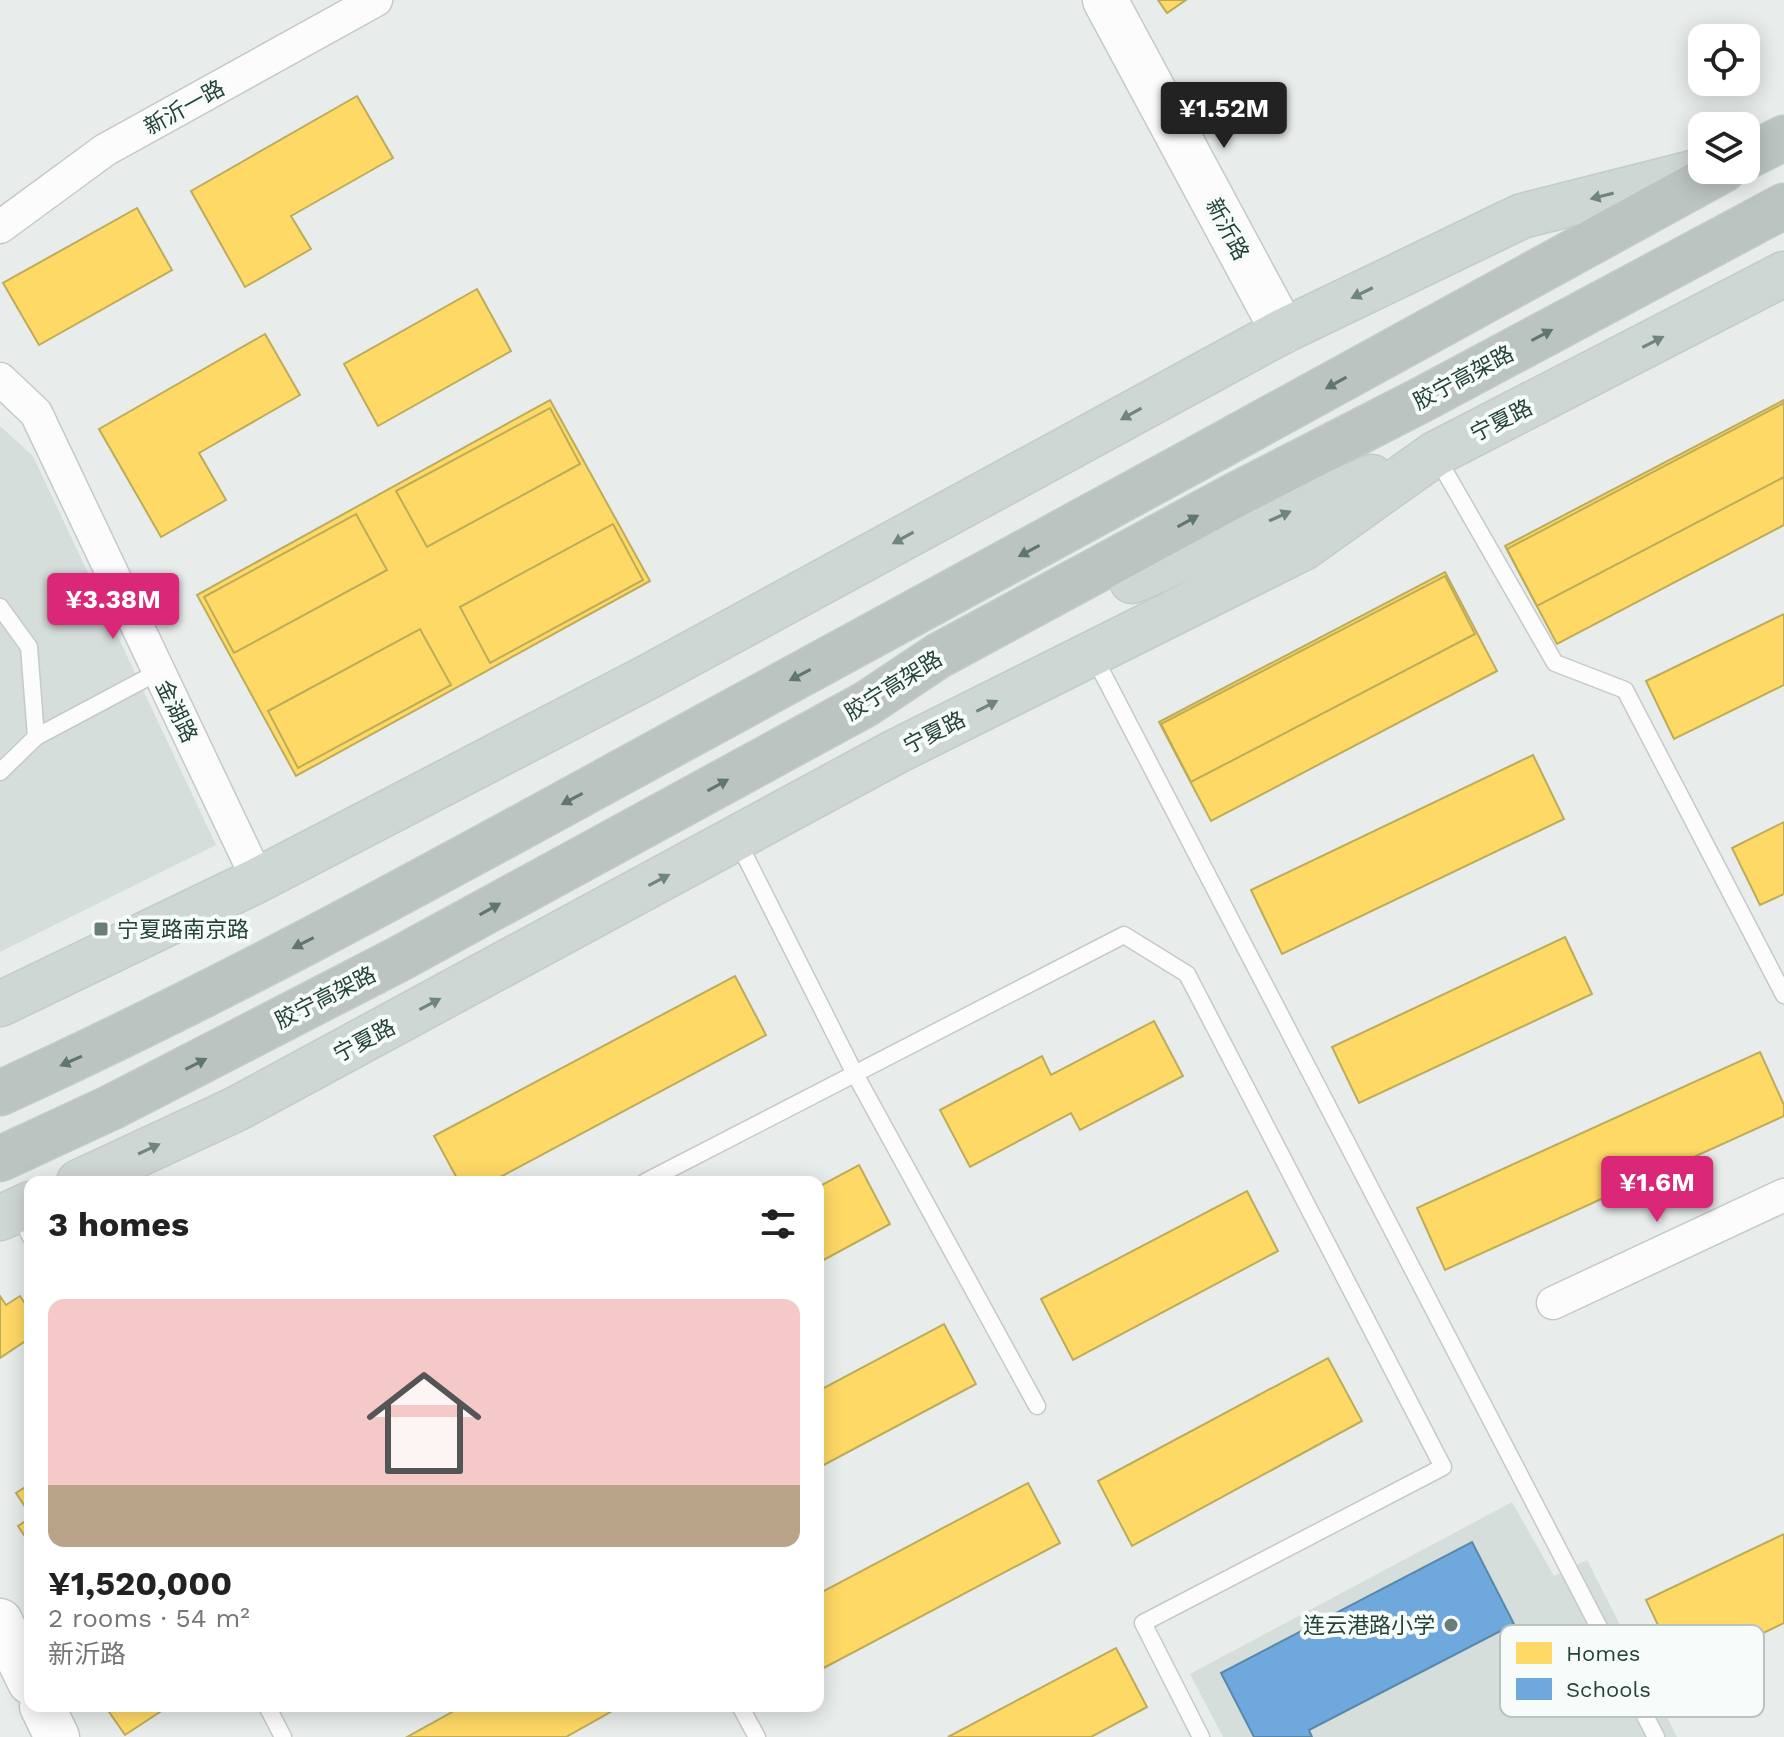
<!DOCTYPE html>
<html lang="en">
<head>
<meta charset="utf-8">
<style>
  :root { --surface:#fff; --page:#f6f6f6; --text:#222; --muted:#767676; --line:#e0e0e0; --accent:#db2777 }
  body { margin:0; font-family:"Work Sans","Noto Sans SC",sans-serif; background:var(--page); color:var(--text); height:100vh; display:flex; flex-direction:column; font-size:30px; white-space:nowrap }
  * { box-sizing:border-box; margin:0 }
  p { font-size:26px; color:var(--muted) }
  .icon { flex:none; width:44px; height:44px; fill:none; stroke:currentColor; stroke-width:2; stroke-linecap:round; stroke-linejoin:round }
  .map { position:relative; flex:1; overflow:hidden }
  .sheet { position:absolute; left:24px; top:1176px; width:800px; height:536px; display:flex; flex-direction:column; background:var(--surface); border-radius:16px; box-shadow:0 4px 20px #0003 }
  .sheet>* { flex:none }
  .tools { position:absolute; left:1688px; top:24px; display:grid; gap:16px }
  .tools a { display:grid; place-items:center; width:72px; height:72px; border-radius:16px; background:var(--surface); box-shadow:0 4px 20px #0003; font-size:40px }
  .price { position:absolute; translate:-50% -68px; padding:0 18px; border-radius:8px; background:var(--accent); color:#fff; font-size:26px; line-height:52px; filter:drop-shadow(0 2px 4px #0008) }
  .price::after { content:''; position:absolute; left:50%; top:48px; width:24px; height:18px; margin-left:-12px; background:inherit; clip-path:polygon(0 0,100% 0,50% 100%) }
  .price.on { background:#222; color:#fff }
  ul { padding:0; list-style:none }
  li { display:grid; align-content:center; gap:16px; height:424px; padding:0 24px }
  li+li { border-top:2px solid var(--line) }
  li span { display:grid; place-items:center; height:248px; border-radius:16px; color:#555 }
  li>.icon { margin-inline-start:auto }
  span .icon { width:144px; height:144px; fill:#fffc; stroke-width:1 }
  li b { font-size:34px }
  h2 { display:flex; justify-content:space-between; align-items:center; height:96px; padding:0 24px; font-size:34px }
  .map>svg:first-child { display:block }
  .built { fill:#d6dedb }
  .homes { fill:#ffd966; stroke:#bdac59; stroke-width:2 }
  .schools { fill:#6fa8dc; stroke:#5889ab; stroke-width:2 }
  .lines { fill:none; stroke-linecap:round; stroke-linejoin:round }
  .lane-casing { stroke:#c5cac8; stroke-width:19 }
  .street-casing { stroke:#c5cac8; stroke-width:35 }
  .secondary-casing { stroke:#c3cbc8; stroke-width:47 }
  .primary-casing { stroke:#c3ccc9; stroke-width:47 }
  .highway-casing { stroke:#c3ccc9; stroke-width:47 }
  .lane { stroke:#fcfcfc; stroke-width:16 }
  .street { stroke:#fcfcfc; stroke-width:32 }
  .secondary { stroke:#fcfcfc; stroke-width:44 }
  .primary { stroke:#cfd7d5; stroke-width:44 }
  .highway { stroke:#bcc4c2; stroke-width:44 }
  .oneway { fill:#718580 }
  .oneway2 { fill:#617670 }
  .poi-dot { fill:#697e78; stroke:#f7fbf9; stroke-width:3 }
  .labels { text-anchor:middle; stroke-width:8; stroke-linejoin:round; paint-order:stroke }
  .street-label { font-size:22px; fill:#24423a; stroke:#f7fbf9 }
  .poi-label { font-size:22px; fill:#24423a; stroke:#f7fbf9; text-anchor:start }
  .key { fill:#f7fbf9; stroke:#b8c4c0; stroke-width:2 }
  .key-label { font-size:22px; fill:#24423a }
</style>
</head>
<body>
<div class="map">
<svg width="1784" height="1737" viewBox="0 0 1784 1737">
  <rect width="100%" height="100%" fill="#e8edeb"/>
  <g class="built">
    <path d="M0,426L33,456L216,845L0,952Z"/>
    <path d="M1512,1502L1554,1576L1587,1560L1677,1737H1223L1190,1674Z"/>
  </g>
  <g class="homes">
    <path d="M1158,0H1186L1167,13Z"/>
    <path d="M357,96L393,158L291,216L311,249L245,287L191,191Z"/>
    <path d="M137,208L172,270L39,345L3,283Z"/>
    <path d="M477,289L511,351L378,426L344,364Z"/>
    <path d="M265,334L300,395L199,453L226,500L161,537L99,429Z"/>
    <path d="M550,400L650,581L296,776L197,595Z"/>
    <path d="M1784,400V525L1557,644L1505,546Z"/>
    <path d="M1784,403V477L1537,606L1507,549Z"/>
    <path d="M550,408L580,464L427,547L396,491Z"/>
    <path d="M356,514L387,570L234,653L204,597Z"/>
    <path d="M613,524L643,580L490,663L460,607Z"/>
    <path d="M1445,572L1497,671L1211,821L1159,722Z"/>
    <path d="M1445,576L1475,634L1191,782L1161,724Z"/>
    <path d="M1784,614V685L1674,739L1646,681Z"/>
    <path d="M420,629L451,685L298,768L268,711Z"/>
    <path d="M1533,755L1564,819L1282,954L1251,890Z"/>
    <path d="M1784,822V894L1760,905L1732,848Z"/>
    <path d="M1565,937L1592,994L1359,1103L1332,1047Z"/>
    <path d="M735,976L766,1035L491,1182H459L434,1136Z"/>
    <path d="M1154,1021L1183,1076L1080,1130L1071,1113L970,1167L940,1110L1042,1056L1051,1075Z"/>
    <path d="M1760,1052L1784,1105V1116L1445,1270L1417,1208Z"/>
    <path d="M859,1165L890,1224L818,1263V1187Z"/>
    <path d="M1247,1191L1278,1251L1073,1360L1041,1299Z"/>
    <path d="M0,1296L6,1305L20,1296L30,1311V1338L0,1358Z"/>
    <path d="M944,1324L976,1384L818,1468V1391Z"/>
    <path d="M1328,1358L1362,1421L1132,1546L1098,1481Z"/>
    <path d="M1028,1483L1060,1543L818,1671V1594Z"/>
    <path d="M30,1484V1514L16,1493Z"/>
    <path d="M30,1518V1544L18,1526Z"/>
    <path d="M1784,1534V1623L1681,1673L1646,1600Z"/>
    <path d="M1116,1648L1147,1707L1091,1737H948Z"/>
    <path d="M105,1706H169L125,1735Z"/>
    <path d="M463,1706H621L566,1737H407Z"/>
  </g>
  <path class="schools" d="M1472,1542L1514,1624L1309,1730L1312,1737H1254L1221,1673Z"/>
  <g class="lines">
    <defs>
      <g id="lane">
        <path d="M1436,456L1555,663L1625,690L1784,995"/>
        <path d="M0,607L29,647L36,737"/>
        <path d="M1093,655L1656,1737"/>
        <path d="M0,772L36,737L158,672"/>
        <path d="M737,840L855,1074L1037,1406"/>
        <path d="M645,1182L1124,935L1187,974L1443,1467L1143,1623L1201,1737"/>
        <path d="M19,1211L30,1236"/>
        <path d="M267,1706L283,1737"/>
        <path d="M740,1706L757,1737"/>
      </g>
      <g id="street">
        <path d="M0,227L105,150L376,0"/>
        <path d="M0,379L36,413L258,880"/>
        <path d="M1553,1303L1784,1195"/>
      </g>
      <g id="secondary">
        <path d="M1105,0L1283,331"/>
        <path d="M0,1621L30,1682"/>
        <path d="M42,1706L57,1737"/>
      </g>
      <g id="primary">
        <path d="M1132,581L1372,477"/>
        <path d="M0,1004L258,880L646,678L1283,331L1522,216L1704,170"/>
        <path d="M79,1182L236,1109L895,752L1303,548L1435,454L1784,274"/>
        <path d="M0,1218L30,1204"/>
      </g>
      <g id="highway">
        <path d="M1746,157L1784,138"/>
        <path d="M0,1093C242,983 473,853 706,726C1046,542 1384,356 1723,170"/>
        <path d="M0,1159L112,1107L397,960L866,704L938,656L1232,497L1423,399L1784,206"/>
      </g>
    </defs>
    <use href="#lane" class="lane-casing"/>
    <use href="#street" class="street-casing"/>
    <use href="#secondary" class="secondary-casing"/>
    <use href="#primary" class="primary-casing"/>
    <use href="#highway" class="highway-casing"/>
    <use href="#lane" class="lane"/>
    <use href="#street" class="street"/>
    <use href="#secondary" class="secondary"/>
    <use href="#primary" class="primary"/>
    <use href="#highway" class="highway"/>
  </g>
  <defs><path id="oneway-solid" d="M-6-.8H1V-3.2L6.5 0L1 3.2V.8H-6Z" transform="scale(2)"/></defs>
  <g class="oneway">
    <use href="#oneway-solid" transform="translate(1602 196) rotate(166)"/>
    <use href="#oneway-solid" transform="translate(1362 293) rotate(154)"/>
    <use href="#oneway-solid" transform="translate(1653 342) rotate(-27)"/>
    <use href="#oneway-solid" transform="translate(1131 414) rotate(151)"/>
    <use href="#oneway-solid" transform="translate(1280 516) rotate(-24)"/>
    <use href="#oneway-solid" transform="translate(903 538) rotate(151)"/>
    <use href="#oneway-solid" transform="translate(987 706) rotate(-27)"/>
    <use href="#oneway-solid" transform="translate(659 880) rotate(-28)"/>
    <use href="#oneway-solid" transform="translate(430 1004) rotate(-28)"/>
    <use href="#oneway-solid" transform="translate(149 1149) rotate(-25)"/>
  </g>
  <g class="oneway2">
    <use href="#oneway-solid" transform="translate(1542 335) rotate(-28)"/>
    <use href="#oneway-solid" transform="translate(1336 383) rotate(151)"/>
    <use href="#oneway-solid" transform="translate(1188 521) rotate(-29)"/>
    <use href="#oneway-solid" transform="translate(1029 551) rotate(152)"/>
    <use href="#oneway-solid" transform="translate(800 675) rotate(152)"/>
    <use href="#oneway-solid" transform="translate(718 785) rotate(-29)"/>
    <use href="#oneway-solid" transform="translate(572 799) rotate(152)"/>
    <use href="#oneway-solid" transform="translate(490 909) rotate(-29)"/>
    <use href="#oneway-solid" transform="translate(303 943) rotate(153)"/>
    <use href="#oneway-solid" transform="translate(71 1061) rotate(156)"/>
    <use href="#oneway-solid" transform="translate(196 1064) rotate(-27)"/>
  </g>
  <g class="poi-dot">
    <rect x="93" y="921" width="16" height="16" rx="4"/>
    <circle cx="1451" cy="1625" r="8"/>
  </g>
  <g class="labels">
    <g class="street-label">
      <text transform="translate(184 107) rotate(-29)" y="8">新沂一路</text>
      <text transform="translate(1228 229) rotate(62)" y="8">新沂路</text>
      <text transform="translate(1463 377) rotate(-28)" y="8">胶宁高架路</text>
      <text transform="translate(1501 420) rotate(-27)" y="8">宁夏路</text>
      <text transform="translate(893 685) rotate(-32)" y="8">胶宁高架路</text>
      <text transform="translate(177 711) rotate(64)" y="8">金湖路</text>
      <text transform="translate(934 732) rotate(-27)" y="8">宁夏路</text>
      <text transform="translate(325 997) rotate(-27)" y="8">胶宁高架路</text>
      <text transform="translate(364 1040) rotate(-28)" y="8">宁夏路</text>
    </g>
    <g class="poi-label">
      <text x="117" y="937">宁夏路南京路</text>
      <text x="1435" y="1633" text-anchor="end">连云港路小学</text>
    </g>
  </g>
  <rect x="1500" y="1625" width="264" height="92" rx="12" class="key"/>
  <rect x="1516" y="1642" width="36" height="22" fill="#ffd966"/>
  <rect x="1516" y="1678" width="36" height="22" fill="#6fa8dc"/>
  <g class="key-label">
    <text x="1566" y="1661">Homes</text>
    <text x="1566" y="1697">Schools</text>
  </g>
</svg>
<div class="tools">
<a><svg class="icon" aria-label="locate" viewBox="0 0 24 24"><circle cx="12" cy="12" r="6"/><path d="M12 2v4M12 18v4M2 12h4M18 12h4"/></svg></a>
<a><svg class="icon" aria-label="layers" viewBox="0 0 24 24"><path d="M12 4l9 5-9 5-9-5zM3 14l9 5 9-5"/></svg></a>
</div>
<b class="price on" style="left:1224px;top:150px">¥1.52M</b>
<b class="price" style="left:113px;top:641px">¥3.38M</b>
<b class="price" style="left:1657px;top:1224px">¥1.6M</b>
<section class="sheet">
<h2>3 homes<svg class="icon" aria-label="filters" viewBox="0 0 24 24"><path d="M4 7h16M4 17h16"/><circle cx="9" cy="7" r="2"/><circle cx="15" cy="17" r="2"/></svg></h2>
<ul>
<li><span style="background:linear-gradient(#f6c9c9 75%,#b9a48a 0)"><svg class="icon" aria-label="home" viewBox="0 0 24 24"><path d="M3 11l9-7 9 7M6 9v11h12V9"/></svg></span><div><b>¥1,520,000</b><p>2 rooms · 54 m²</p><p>新沂路</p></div></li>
</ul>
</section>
</div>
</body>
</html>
